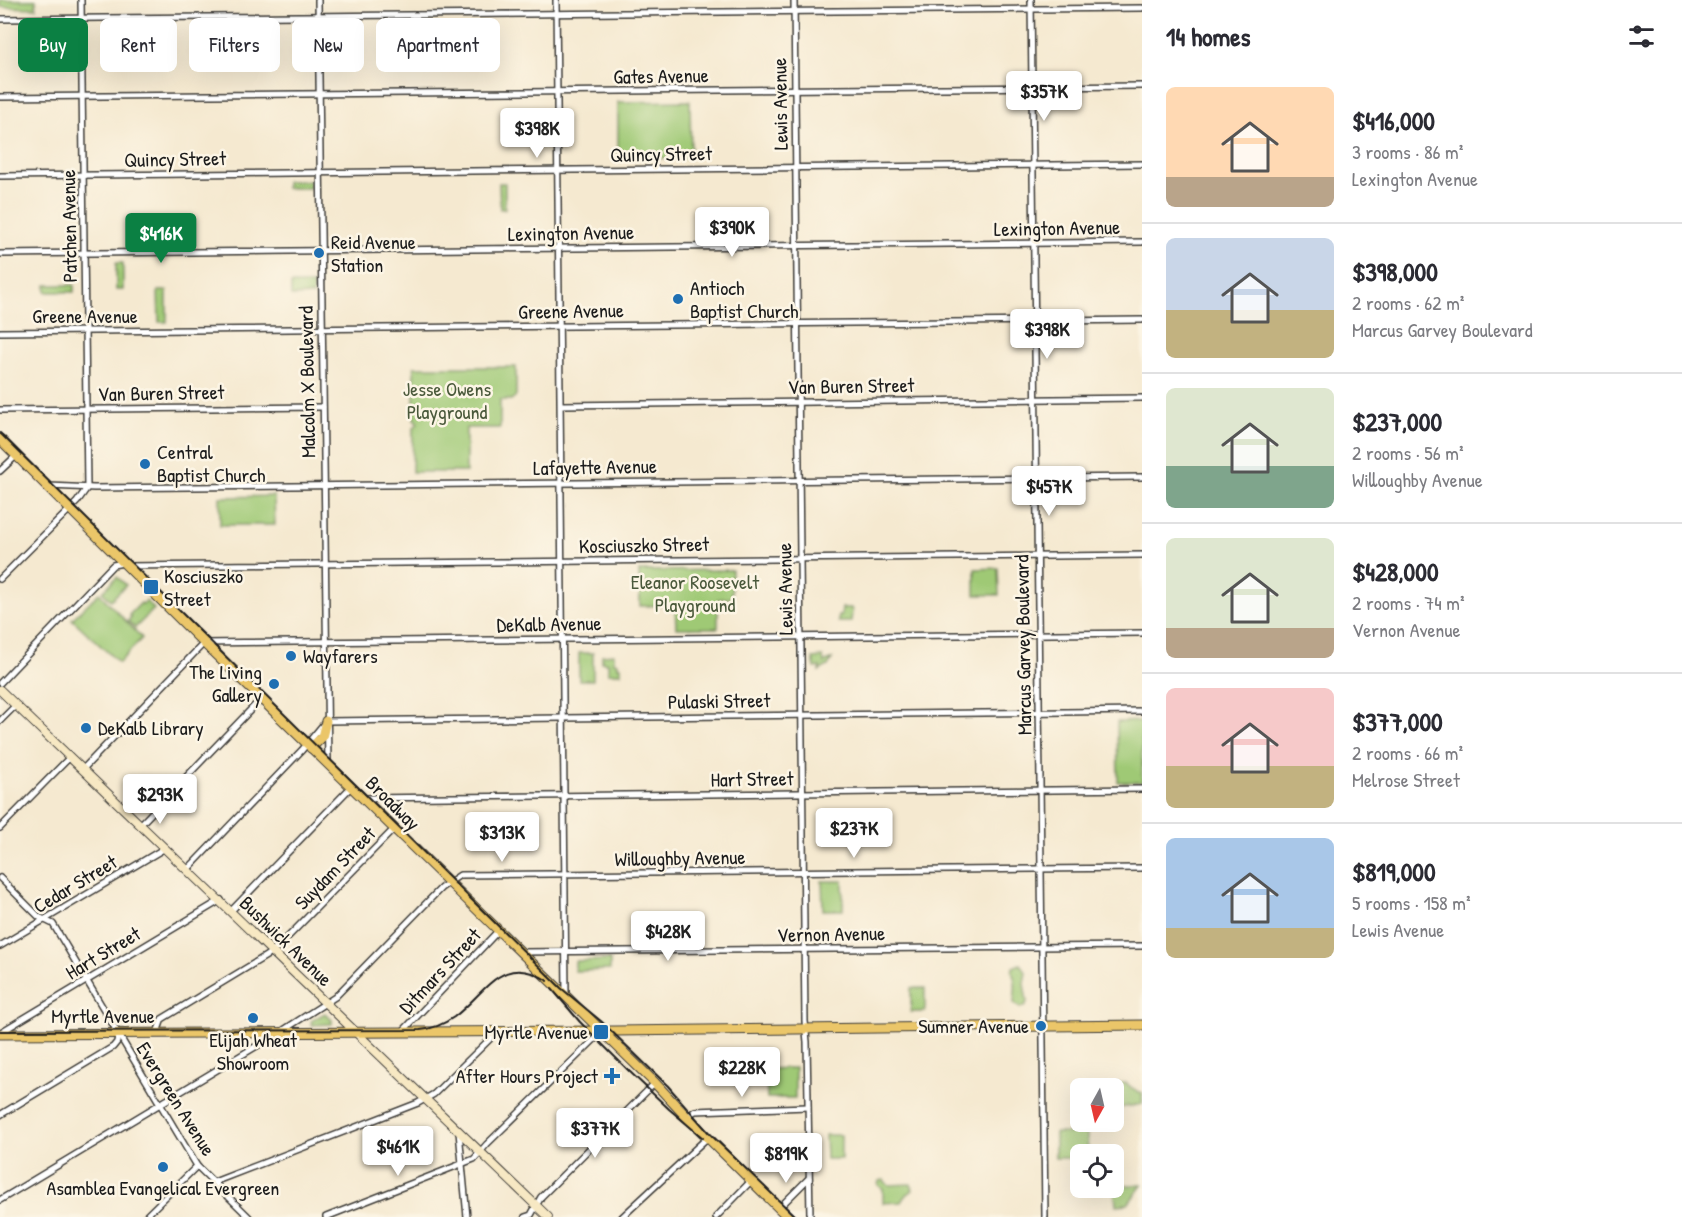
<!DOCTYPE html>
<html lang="en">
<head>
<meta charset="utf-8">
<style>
  :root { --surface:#fff; --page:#f2f2f3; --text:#2b2b33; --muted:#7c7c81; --line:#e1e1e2; --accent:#0b8043 }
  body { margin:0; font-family:"Patrick Hand",sans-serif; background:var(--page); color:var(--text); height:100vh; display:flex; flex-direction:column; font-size:22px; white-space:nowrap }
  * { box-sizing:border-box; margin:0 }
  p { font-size:20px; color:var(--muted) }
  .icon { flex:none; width:33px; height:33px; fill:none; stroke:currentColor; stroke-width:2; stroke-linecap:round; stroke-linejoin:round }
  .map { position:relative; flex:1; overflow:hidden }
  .side { display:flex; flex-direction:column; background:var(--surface); width:540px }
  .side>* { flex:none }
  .guide { position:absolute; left:18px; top:18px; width:570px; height:54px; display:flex; gap:12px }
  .needle { width:39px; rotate:188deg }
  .fabs { position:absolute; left:1070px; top:1078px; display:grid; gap:12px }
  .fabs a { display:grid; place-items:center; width:54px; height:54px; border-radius:9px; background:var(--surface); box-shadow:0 6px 24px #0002; font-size:30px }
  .price { position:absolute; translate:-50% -51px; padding:0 14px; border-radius:6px; background:#fff; color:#222; font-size:20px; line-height:39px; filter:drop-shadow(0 2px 3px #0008) }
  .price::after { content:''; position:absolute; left:50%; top:36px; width:18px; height:14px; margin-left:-9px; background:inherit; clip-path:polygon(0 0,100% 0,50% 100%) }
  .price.current { background:var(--accent); color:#fff }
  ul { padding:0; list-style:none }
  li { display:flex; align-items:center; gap:18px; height:150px; padding:0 24px }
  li+li { border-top:2px solid var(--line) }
  li span { display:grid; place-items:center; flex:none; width:168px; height:120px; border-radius:9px; color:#555 }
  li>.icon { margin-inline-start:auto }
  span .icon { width:72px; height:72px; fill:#fffc; stroke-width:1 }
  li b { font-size:26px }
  h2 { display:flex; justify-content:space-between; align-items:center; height:72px; padding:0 24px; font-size:26px }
  .pill { padding:0 21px; border-radius:9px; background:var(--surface); box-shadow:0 6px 24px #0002; font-size:21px; line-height:54px }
  .pill.current { background:var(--accent); color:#fff }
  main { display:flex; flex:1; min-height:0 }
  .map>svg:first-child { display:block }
  .green { fill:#9fc975; stroke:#5e7248; stroke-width:1.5 }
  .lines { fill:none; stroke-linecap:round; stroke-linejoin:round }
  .minor-casing { stroke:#3d3b37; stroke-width:8 }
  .secondary-casing { stroke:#3d3b37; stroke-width:10 }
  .primary-casing { stroke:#3d3b37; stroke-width:11 }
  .minor { stroke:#fff; stroke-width:5 }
  .secondary { stroke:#f7e8c3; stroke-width:8 }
  .primary { stroke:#ebc669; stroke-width:9 }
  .rail { stroke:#1c1c1c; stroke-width:2 }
  .poi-dot { fill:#1f6fb2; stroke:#fcf5e5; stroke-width:2 }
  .labels { text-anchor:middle; stroke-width:5; stroke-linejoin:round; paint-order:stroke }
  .street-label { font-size:20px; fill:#1c1c1c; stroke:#fcf5e5 }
  .poi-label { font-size:20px; fill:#1c1c1c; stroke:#fcf5e5; text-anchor:start }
  .park-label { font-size:20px; fill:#4a593b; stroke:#fcf5e5 }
</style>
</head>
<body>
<main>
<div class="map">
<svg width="1142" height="1217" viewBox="0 0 1142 1217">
  <rect width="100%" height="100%" fill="#fcf5e5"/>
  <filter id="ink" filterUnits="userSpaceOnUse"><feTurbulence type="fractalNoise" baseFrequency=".0167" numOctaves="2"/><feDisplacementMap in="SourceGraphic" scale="12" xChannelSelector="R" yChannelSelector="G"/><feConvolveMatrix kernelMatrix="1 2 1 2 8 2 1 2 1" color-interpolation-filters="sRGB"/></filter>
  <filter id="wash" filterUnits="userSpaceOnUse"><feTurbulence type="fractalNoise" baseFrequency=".008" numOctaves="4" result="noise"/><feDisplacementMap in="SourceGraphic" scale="24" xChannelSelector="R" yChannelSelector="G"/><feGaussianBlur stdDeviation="1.35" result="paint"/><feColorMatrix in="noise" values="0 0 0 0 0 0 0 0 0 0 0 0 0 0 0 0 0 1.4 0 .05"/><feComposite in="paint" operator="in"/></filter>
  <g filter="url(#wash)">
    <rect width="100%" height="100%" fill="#f5e9d0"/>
    <g class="green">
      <path d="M0,0H36V8L0,7Z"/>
      <path d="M690,101L691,158H618V102Z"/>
      <rect x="286" y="181" width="24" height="7"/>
      <path d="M499,183H505V209H500Z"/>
      <rect x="116" y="263" width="7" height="27"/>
      <path d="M291,284H313V295L291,296Z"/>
      <rect x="46" y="285" width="28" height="7"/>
      <path d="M158,291H167V322H159Z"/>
      <path d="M414,367H516V396L511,400H500V428H466V472H412L413,429L418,423L414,419Z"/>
      <path d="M274,496L275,525H220V497Z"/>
      <path d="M998,568L999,595H975V569Z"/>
      <path d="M732,570V598L718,599V628H676L675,605L640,606L639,571Z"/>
      <path d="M117,577L126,585L111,600L102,592Z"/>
      <path d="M99,593L142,638L119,663L72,619Z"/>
      <path d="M146,601L154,609L135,628L128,621L131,617L129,615L141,603L143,604Z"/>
      <path d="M842,608H851L852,611L851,622H838V616H841Z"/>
      <rect x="579" y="653" width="14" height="27"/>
      <path d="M614,654V662L618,663V667H621V673H608V663L602,662V655Z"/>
      <path d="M823,657L824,663L832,659L828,666L819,671L820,667L815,668L813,658Z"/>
      <path d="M1142,721V782H1118L1117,722Z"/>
      <path d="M822,881H843V910H823Z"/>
      <path d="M610,960V970L575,971V961Z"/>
      <path d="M1020,964L1026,972L1024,984L1027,1001L1026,1005L1020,1008L1014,1003C1014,997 1016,989 1015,982C1014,975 1011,974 1013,967Z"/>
      <rect x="911" y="988" width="14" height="24"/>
      <path d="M325,1013L332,1020V1024L312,1025L311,1021Z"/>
      <path d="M795,1068V1098H767L766,1069Z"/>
      <path d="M1117,1083H1126L1138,1093H1142V1104L1113,1109Z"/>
      <path d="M1055,1133H1087L1088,1155H1080V1158H1055Z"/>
      <path d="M825,1135H841V1159H826Z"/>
      <path d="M884,1180L888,1185L911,1184L913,1190L904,1197L901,1202L883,1203V1189L878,1185L879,1181Z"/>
      <path d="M1114,1185H1142L1128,1204L1116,1205Z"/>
    </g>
  </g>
  <g filter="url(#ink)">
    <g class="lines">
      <defs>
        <g id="minor">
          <path d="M318,0L328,763"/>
          <path d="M556,0L566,994"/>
          <path d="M794,0L805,1021L807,1042L810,1217"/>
          <path d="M1031,0L1045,1217"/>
          <path d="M0,19L1142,8"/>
          <path d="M0,97L1142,86"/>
          <path d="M0,176L1142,164"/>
          <path d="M0,254L1142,242"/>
          <path d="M0,332L1142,320"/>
          <path d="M561,405L1142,398"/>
          <path d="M0,410L323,407"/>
          <path d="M0,471L17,455"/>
          <path d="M49,486L94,488L1142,477"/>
          <path d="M128,566L1142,555"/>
          <path d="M0,579L77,502L87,488L81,0"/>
          <path d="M0,683L113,565L123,563"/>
          <path d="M0,721L16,705"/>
          <path d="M83,769L204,643L1142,633"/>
          <path d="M364,798L1142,789"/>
          <path d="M141,824L261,699"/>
          <path d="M0,828L70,757"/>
          <path d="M188,869L302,750L326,721L1142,711"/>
          <path d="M0,878L39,917L53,924L197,1166L249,1217"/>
          <path d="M231,911L351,787"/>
          <path d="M0,946L165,848"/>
          <path d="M523,952L1142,946"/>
          <path d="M282,1031L335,997L441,888L460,875L1142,868"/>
          <path d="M403,1031L498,931"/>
          <path d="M1,1032L221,900"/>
          <path d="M157,1033L162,1019L266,956L280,945L394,829"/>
          <path d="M0,1115L113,1047L117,1042L118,1035"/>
          <path d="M687,1117L695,1111L808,1107"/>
          <path d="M459,1132L467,1217"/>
          <path d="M214,1182L418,1103L434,1094L497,1032"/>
          <path d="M0,1200L260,1044L264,1040L266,1033"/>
          <path d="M779,1208L809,1178"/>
          <path d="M145,1217L197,1166"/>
          <path d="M326,1217L474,1159L487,1144L603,1031"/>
          <path d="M525,1217L531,1215L541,1197L655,1083"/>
          <path d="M622,1217L707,1138"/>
          <path d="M716,1217L752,1180"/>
        </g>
        <path id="secondary" d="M0,690L548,1217"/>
        <g id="primary">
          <path d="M0,439L204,643L655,1083L680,1110L788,1217"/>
          <path d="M311,748L322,737L326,721"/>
          <path d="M0,1034L614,1031L1142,1025"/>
        </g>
      </defs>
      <use href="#minor" class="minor-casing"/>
      <use href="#secondary" class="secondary-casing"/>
      <use href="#primary" class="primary-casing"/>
      <use href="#minor" class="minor"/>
      <use href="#secondary" class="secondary"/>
      <use href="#primary" class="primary"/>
      <g class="rail">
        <path d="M0,433L561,988L602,1022L668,1086L709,1133L796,1217"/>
        <path d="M552,989L580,1022L628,1070L669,1109L703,1138"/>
        <path d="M0,1031L420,1030C432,1029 444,1024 454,1017C486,993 502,951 548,981"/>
      </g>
    </g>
  </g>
  <g class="poi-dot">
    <circle cx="319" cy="253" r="6"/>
    <circle cx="678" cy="299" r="6"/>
    <circle cx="145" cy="464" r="6"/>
    <rect x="143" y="579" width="16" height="16" rx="3"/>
    <circle cx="291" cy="656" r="6"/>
    <circle cx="274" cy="684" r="6"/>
    <circle cx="86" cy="728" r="6"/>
    <circle cx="253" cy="1018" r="6"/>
    <circle cx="1041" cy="1026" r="6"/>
    <rect x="593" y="1024" width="16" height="16" rx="3"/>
    <path d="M609 1067h6v6h6v6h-6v6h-6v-6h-6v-6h6z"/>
    <circle cx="163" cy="1167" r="6"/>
  </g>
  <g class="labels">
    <g class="street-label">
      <text transform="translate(661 76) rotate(-1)" y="7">Gates Avenue</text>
      <text transform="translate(780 104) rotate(-91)" y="7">Lewis Avenue</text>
      <text transform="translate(661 154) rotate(-1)" y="7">Quincy Street</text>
      <text transform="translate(175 159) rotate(-1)" y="7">Quincy Street</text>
      <text transform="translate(69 226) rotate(-91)" y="7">Patchen Avenue</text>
      <text transform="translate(1057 228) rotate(-1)" y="7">Lexington Avenue</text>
      <text transform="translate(571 233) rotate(-1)" y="7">Lexington Avenue</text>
      <text transform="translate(571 311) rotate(-1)" y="7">Greene Avenue</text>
      <text x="85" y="323">Greene Avenue</text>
      <text transform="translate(307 382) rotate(-91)" y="7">Malcolm X Boulevard</text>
      <text transform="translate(851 386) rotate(-1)" y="7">Van Buren Street</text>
      <text transform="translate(161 393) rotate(-1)" y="7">Van Buren Street</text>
      <text transform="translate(595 467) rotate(-1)" y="7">Lafayette Avenue</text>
      <text transform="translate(644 545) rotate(-1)" y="7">Kosciuszko Street</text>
      <text transform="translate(785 589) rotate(-91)" y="7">Lewis Avenue</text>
      <text transform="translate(549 624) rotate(-1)" y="7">DeKalb Avenue</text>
      <text transform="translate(1023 645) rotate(-91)" y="7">Marcus Garvey Boulevard</text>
      <text transform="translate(719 701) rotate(-1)" y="7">Pulaski Street</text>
      <text transform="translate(752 779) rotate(-1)" y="7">Hart Street</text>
      <text transform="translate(393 803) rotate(45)" y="7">Broadway</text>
      <text transform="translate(680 858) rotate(-1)" y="7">Willoughby Avenue</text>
      <text transform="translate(335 868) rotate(-46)" y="7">Suydam Street</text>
      <text transform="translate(75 884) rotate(-31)" y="7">Cedar Street</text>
      <text transform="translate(831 934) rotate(-1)" y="7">Vernon Avenue</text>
      <text transform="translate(286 941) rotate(44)" y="7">Bushwick Avenue</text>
      <text transform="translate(103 953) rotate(-31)" y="7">Hart Street</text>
      <text transform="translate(440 971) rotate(-47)" y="7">Ditmars Street</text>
      <text x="103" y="1023">Myrtle Avenue</text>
      <text transform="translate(176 1099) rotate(58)" y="7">Evergreen Avenue</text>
    </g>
    <g class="poi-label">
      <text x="331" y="249">Reid Avenue<tspan x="331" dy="23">Station</tspan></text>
      <text x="690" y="295">Antioch<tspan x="690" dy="23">Baptist Church</tspan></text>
      <text x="157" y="459">Central<tspan x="157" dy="23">Baptist Church</tspan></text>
      <text x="164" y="583">Kosciuszko<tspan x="164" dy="23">Street</tspan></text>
      <text x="303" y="663">Wayfarers</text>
      <text x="262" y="679" text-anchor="end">The Living<tspan x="262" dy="23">Gallery</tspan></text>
      <text x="98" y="735">DeKalb Library</text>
      <text x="1029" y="1033" text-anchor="end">Sumner Avenue</text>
      <text x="588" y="1039" text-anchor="end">Myrtle Avenue</text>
      <text x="253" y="1047" text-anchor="middle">Elijah Wheat<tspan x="253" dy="23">Showroom</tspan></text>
      <text x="598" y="1083" text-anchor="end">After Hours Project</text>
      <text x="163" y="1195" text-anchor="middle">Asamblea Evangelical Evergreen</text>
    </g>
    <g class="park-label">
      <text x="447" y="396">Jesse Owens<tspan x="447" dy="23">Playground</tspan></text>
      <text x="695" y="589">Eleanor Roosevelt<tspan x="695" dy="23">Playground</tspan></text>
    </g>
  </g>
</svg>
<div class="fabs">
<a><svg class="needle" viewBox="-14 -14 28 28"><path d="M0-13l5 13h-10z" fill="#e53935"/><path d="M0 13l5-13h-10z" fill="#7c7c81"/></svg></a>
<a><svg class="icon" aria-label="locate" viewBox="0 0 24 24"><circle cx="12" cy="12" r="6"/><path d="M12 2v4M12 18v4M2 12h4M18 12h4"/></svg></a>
</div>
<b class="price" style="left:1044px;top:122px">$357K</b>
<b class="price" style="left:537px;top:159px">$398K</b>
<b class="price" style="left:732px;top:258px">$390K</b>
<b class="price current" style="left:161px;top:264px">$416K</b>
<b class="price" style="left:1047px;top:360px">$398K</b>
<b class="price" style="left:1049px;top:517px">$457K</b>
<b class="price" style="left:160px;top:825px">$293K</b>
<b class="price" style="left:854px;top:859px">$237K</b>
<b class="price" style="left:502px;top:863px">$313K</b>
<b class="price" style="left:668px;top:962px">$428K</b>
<b class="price" style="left:742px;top:1098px">$228K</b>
<b class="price" style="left:595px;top:1159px">$377K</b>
<b class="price" style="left:398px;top:1177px">$461K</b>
<b class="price" style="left:786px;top:1184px">$819K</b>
<div class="guide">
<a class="pill current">Buy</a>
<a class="pill">Rent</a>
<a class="pill">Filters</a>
<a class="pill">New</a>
<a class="pill">Apartment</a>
</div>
</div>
<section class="side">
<h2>14 homes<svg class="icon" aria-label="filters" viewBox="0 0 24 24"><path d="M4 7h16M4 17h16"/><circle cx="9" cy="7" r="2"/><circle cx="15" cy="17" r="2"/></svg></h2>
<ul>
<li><span style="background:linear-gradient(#ffd9b3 75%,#b9a48a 0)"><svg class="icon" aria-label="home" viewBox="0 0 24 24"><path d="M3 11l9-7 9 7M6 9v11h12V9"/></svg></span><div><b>$416,000</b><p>3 rooms · 86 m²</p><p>Lexington Avenue</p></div></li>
<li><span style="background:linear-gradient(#c9d6e8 60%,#c2b280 0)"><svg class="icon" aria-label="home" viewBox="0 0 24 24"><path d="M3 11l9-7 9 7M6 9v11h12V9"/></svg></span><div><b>$398,000</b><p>2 rooms · 62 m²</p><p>Marcus Garvey Boulevard</p></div></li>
<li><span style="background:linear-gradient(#dfe7d0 65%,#7fa58c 0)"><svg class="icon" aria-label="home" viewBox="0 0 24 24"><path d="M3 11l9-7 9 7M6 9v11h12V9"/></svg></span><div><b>$237,000</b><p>2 rooms · 56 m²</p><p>Willoughby Avenue</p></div></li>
<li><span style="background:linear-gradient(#dfe7d0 75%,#b9a48a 0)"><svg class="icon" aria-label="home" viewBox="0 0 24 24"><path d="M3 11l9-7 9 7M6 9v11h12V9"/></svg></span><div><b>$428,000</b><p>2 rooms · 74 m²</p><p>Vernon Avenue</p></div></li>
<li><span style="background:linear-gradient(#f6c9c9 65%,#c2b280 0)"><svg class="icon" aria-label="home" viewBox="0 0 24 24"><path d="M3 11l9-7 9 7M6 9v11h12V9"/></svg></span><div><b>$377,000</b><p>2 rooms · 66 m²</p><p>Melrose Street</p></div></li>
<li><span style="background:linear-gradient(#a9c7e8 75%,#c2b280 0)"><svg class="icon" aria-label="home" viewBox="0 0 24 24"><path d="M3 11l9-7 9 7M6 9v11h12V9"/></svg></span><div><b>$819,000</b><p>5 rooms · 158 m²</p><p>Lewis Avenue</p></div></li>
</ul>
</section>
</main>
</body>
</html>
